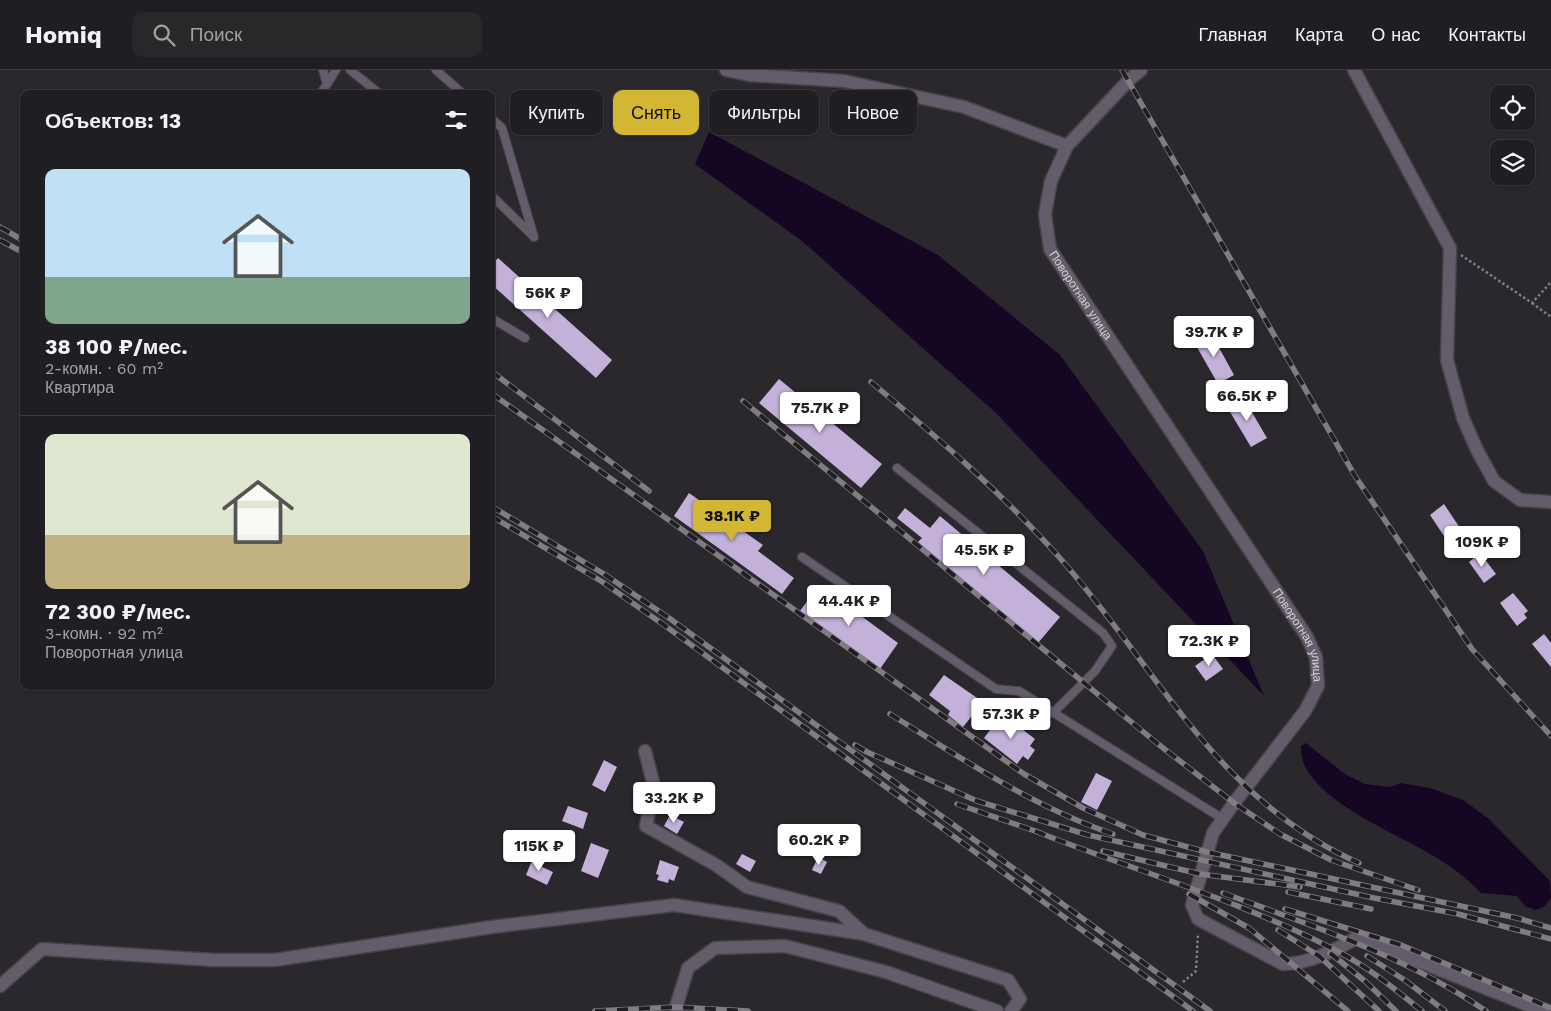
<!DOCTYPE html>
<html lang="ru">
<head>
<meta charset="utf-8">
<style>
  :root { --surface:#201e22; --page:#28272a; --text:#f1f3f6; --muted:#a2a2a5; --line:#3d3c40; --accent:#d4b635 }
  body { margin:0; font-family:"Work Sans",sans-serif; background:var(--page); color:var(--text); height:100vh; display:flex; flex-direction:column; font-size:19px; white-space:nowrap }
  * { box-sizing:border-box; margin:0 }
  p { font-size:16px; color:var(--muted) }
  .icon { flex:none; width:28px; height:28px; fill:none; stroke:currentColor; stroke-width:2; stroke-linecap:round; stroke-linejoin:round }
  .map { position:relative; flex:1; overflow:hidden }
  .panel { position:absolute; left:20px; top:20px; width:475px; height:600px; display:flex; flex-direction:column; background:var(--surface); border-radius:10px; box-shadow:0 1px 4px #0004,0 0 0 1px var(--line) }
  .panel>* { flex:none }
  .guide { position:absolute; left:510px; top:20px; width:475px; height:45px; display:flex; gap:10px }
  .controls { position:absolute; left:1490px; top:15px; display:grid; gap:10px }
  .controls a { display:grid; place-items:center; width:45px; height:45px; border-radius:10px; background:var(--surface); box-shadow:0 1px 4px #0004,0 0 0 1px var(--line); font-size:25px }
  .price { position:absolute; translate:-50% -42px; padding:0 11px; border-radius:5px; background:#fff; color:#222; font-size:16px; line-height:32px; filter:drop-shadow(0 1px 2px #0008) }
  .price::after { content:''; position:absolute; left:50%; top:30px; width:15px; height:11px; margin-left:-8px; background:inherit; clip-path:polygon(0 0,100% 0,50% 100%) }
  .price.selected { background:var(--accent); color:#111 }
  ul { padding:0; list-style:none }
  li { display:grid; align-content:center; gap:10px; height:265px; padding:0 25px }
  li+li { border-top:1px solid var(--line) }
  li span { display:grid; place-items:center; height:155px; border-radius:10px; color:#555 }
  li>.icon { margin-inline-start:auto }
  span .icon { width:90px; height:90px; fill:#fffc; stroke-width:1 }
  li b { font-size:21px }
  h2 { display:flex; justify-content:space-between; align-items:center; height:60px; padding:0 25px; font-size:21px }
  .chip { padding:0 18px; border-radius:10px; background:var(--surface); box-shadow:0 1px 4px #0004,0 0 0 1px var(--line); font-size:18px; line-height:45px }
  .chip.selected { background:var(--accent); color:#111 }
  header { display:flex; align-items:center; gap:30px; box-sizing:border-box; height:70px; padding:0 25px; background:var(--surface); border-bottom:1px solid var(--line) }
  header strong { font-size:24px }
  nav { display:flex; gap:28px; margin-inline-start:auto; font-size:18px }
  .search { width:350px; height:45px; background:var(--page); display:flex; align-items:center; gap:12px; box-sizing:border-box; padding:0 18px; border-radius:10px; color:var(--muted); font-size:19px }
  .map>svg:first-child { display:block }
  .water { fill:#150623 }
  .building { fill:#c3b1d9 }
  .lines { fill:none; stroke-linecap:round; stroke-linejoin:round }
  .lane-casing { stroke:#454348; stroke-width:10 }
  .street-casing { stroke:#454348; stroke-width:15 }
  .path { stroke:#817f83; stroke-width:2.5; stroke-dasharray:2.5 2.5; stroke-linecap:butt }
  .lane { stroke:#635c6b; stroke-width:8 }
  .street { stroke:#635c6b; stroke-width:12 }
  .rail-casing { stroke:#7f7d81; stroke-width:5.5 }
  .rail { stroke:#201e23; stroke-width:4; stroke-dasharray:11; stroke-linecap:butt }
  .labels { text-anchor:middle; stroke-width:5; stroke-linejoin:round; paint-order:stroke }
  .street-label { font-size:12px; fill:#d5d3d7; stroke:#201e23 }
</style>
</head>
<body>
<header>
<strong>Homiq</strong>
<div class="search"><svg class="icon" aria-label="search" viewBox="0 0 24 24"><circle cx="10" cy="10" r="6"/><path d="M15 15l6 6"/></svg>Поиск</div>
<nav><a>Главная</a><a>Карта</a><a>О нас</a><a>Контакты</a></nav>
</header>
<div class="map">
<svg width="1551" height="941" viewBox="0 0 1551 941">
  <rect width="100%" height="100%" fill="#2a282d"/>
  <g class="water">
    <path d="M709,62L938,185L1060,285L1203,481L1264,626L996,343L802,171L695,94Z"/>
    <path d="M1306,673L1345,704L1365,714L1390,717L1401,713L1430,718L1463,730L1489,749L1550,811L1551,828L1544,837L1535,840L1525,836L1517,826L1481,823C1465,806 1444,791 1423,780C1389,760 1297,723 1301,676Z"/>
  </g>
  <g class="building">
    <path d="M498,188L612,290L596,308L491,214V196Z"/>
    <path d="M1211,263L1234,305L1218,314L1194,272Z"/>
    <path d="M779,309L882,394L861,418L759,333Z"/>
    <path d="M1243,327L1267,368L1251,377L1227,337Z"/>
    <path d="M689,423L763,475L758,481L794,508L782,524L674,446Z"/>
    <path d="M1444,434L1464,464L1450,475L1430,445Z"/>
    <path d="M905,438L930,458L940,446L1060,547L1038,573L918,472L922,468L897,448Z"/>
    <path d="M1480,483L1496,504L1484,513L1469,492Z"/>
    <path d="M819,515L898,573L880,599L800,541Z"/>
    <path d="M1513,523L1528,541L1524,544L1527,548L1517,556L1500,533Z"/>
    <path d="M1544,564L1551,573V597L1532,574Z"/>
    <path d="M1212,584L1223,599L1206,611L1195,596Z"/>
    <path d="M944,605L983,632L963,657L948,645L950,641L929,625Z"/>
    <path d="M1002,644L1035,669L1030,676L1035,680L1028,690L1023,686L1017,694L984,668Z"/>
    <path d="M604,690L617,697L605,722L592,715Z"/>
    <path d="M1096,703L1112,711L1097,740L1081,732Z"/>
    <path d="M568,736L588,743L583,759L562,751Z"/>
    <path d="M670,745L684,752L677,764L664,756Z"/>
    <path d="M591,773L609,780L598,808L581,801Z"/>
    <path d="M742,784L756,791L750,802L736,794Z"/>
    <path d="M818,787L827,792L821,804L812,800Z"/>
    <path d="M533,788L544,792L542,797L553,802L547,815L526,805Z"/>
    <path d="M660,790L679,797L674,811L669,809L668,813L657,810L659,805L656,804Z"/>
  </g>
  <g class="lines">
    <defs>
      <g id="lane">
        <path d="M350,0L380,24"/>
        <path d="M436,0L463,24"/>
        <path d="M327,14L336,0"/>
        <path d="M320,24L327,14L323,0"/>
        <path d="M491,48L502,58L534,167"/>
        <path d="M491,125L533,166"/>
        <path d="M491,248L525,268"/>
        <path d="M897,398L1103,563L1112,576L1095,601L1053,643"/>
        <path d="M802,487L996,619L1019,621L1223,749"/>
      </g>
      <g id="street">
        <path d="M726,0L749,5L844,11L964,37L1067,76"/>
        <path id="s1" d="M1141,0L1129,10L1067,76L1051,111L1045,144L1050,179L1307,567L1316,587L1318,616L1305,641L1234,733L1213,763L1192,835L1198,849L1283,894C1309,894 1336,880 1358,867L1543,941"/>
        <path d="M1354,0L1450,178L1447,290L1463,348L1477,380L1494,411L1520,430L1551,432"/>
        <path d="M645,681L654,716L646,756L716,795L747,817L839,841L864,864"/>
        <path d="M0,916L42,879L213,890H275L492,857L674,835L864,864L1008,910L1020,929L1011,941"/>
        <path d="M677,941L676,937L688,898L715,878L785,876L886,902L997,941"/>
      </g>
    </defs>
    <use href="#lane" class="lane-casing"/>
    <use href="#street" class="street-casing"/>
    <g class="path">
      <path d="M1461,185L1532,233L1551,212"/>
      <path d="M1532,233L1551,247"/>
      <path d="M1183,912L1196,901L1198,863"/>
    </g>
    <use href="#lane" class="lane"/>
    <use href="#street" class="street"/>
    <defs>
      <g id="rail">
        <path d="M1122,0L1355,406L1472,579L1551,666"/>
        <path d="M0,157L24,171"/>
        <path d="M0,170L24,183"/>
        <path d="M491,301L649,421"/>
        <path d="M871,312C937,367 1002,423 1059,487C1157,597 1216,730 1359,793"/>
        <path d="M491,323L1024,704L1083,738L1143,765L1207,782L1517,848L1551,858"/>
        <path d="M743,331L1158,674L1234,733L1280,764L1331,790L1418,820"/>
        <path d="M491,436L604,504L669,548L1210,941"/>
        <path d="M491,446L601,511L664,555L1193,941"/>
        <path d="M890,644C961,688 1033,737 1113,764"/>
        <path d="M855,675L867,682L977,731L1088,765L1374,828L1458,844L1551,869"/>
        <path d="M957,734L1041,763"/>
        <path d="M1035,761C1135,801 1240,830 1335,880C1367,896 1395,919 1422,941"/>
        <path d="M1103,781L1200,804L1300,817"/>
        <path d="M1288,822L1371,839"/>
        <path d="M1223,823C1313,856 1407,887 1486,941"/>
        <path d="M1189,824L1249,858L1348,941"/>
        <path d="M1285,839L1401,875L1551,938"/>
        <path d="M1278,860L1319,886L1379,941"/>
        <path d="M1330,883L1366,912L1396,941"/>
        <path d="M1367,886L1406,911L1445,941"/>
        <path d="M595,941L676,937L748,941"/>
      </g>
    </defs>
    <use href="#rail" class="rail-casing"/>
    <use href="#rail" class="rail"/>
  </g>
  <g class="labels">
    <g class="street-label">
      <text dy="4" stroke="none"><textPath href="#s1" startOffset="269">Поворотная улица</textPath></text>
      <text dy="4" stroke="none"><textPath href="#s1" startOffset="674">Поворотная улица</textPath></text>
    </g>
  </g>
</svg>
<div class="controls">
<a><svg class="icon" aria-label="locate" viewBox="0 0 24 24"><circle cx="12" cy="12" r="6"/><path d="M12 2v4M12 18v4M2 12h4M18 12h4"/></svg></a>
<a><svg class="icon" aria-label="layers" viewBox="0 0 24 24"><path d="M12 4l9 5-9 5-9-5zM3 14l9 5 9-5"/></svg></a>
</div>
<b class="price" style="left:548px;top:249px">56K ₽</b>
<b class="price" style="left:1214px;top:288px">39.7K ₽</b>
<b class="price" style="left:1247px;top:352px">66.5K ₽</b>
<b class="price" style="left:820px;top:364px">75.7K ₽</b>
<b class="price selected" style="left:732px;top:472px">38.1K ₽</b>
<b class="price" style="left:1482px;top:498px">109K ₽</b>
<b class="price" style="left:984px;top:506px">45.5K ₽</b>
<b class="price" style="left:849px;top:557px">44.4K ₽</b>
<b class="price" style="left:1209px;top:597px">72.3K ₽</b>
<b class="price" style="left:1011px;top:670px">57.3K ₽</b>
<b class="price" style="left:674px;top:754px">33.2K ₽</b>
<b class="price" style="left:819px;top:796px">60.2K ₽</b>
<b class="price" style="left:539px;top:802px">115K ₽</b>
<div class="guide">
<a class="chip">Купить</a>
<a class="chip selected">Снять</a>
<a class="chip">Фильтры</a>
<a class="chip">Новое</a>
</div>
<section class="panel">
<h2>Объектов: 13<svg class="icon" aria-label="filters" viewBox="0 0 24 24"><path d="M4 7h16M4 17h16"/><circle cx="9" cy="7" r="2"/><circle cx="15" cy="17" r="2"/></svg></h2>
<ul>
<li><span style="background:linear-gradient(#bfe0f5 70%,#7fa58c 0)"><svg class="icon" aria-label="home" viewBox="0 0 24 24"><path d="M3 11l9-7 9 7M6 9v11h12V9"/></svg></span><div><b>38 100 ₽/мес.</b><p>2-комн. · 60 m²</p><p>Квартира</p></div></li>
<li><span style="background:linear-gradient(#dfe7d0 65%,#c2b280 0)"><svg class="icon" aria-label="home" viewBox="0 0 24 24"><path d="M3 11l9-7 9 7M6 9v11h12V9"/></svg></span><div><b>72 300 ₽/мес.</b><p>3-комн. · 92 m²</p><p>Поворотная улица</p></div></li>
</ul>
</section>
</div>
</body>
</html>
